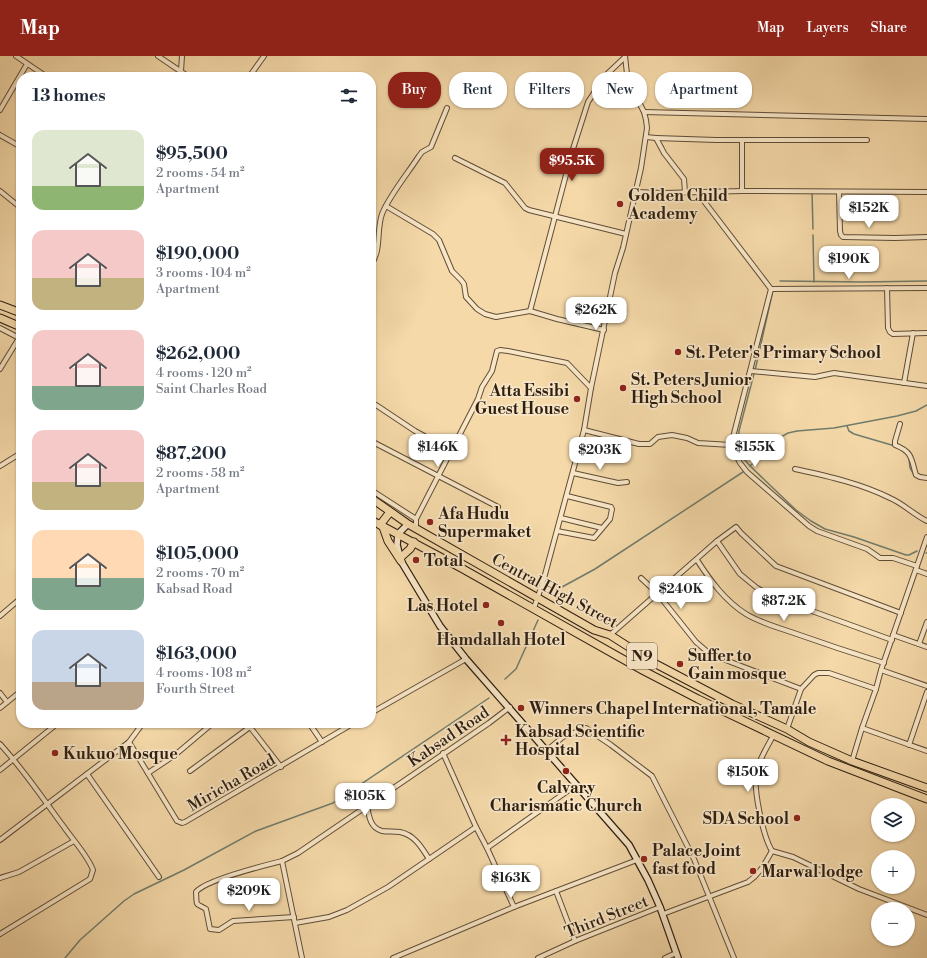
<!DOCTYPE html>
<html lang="en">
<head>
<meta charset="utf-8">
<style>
  :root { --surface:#fff; --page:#f6f6f7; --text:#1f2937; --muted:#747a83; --accent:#8f2418 }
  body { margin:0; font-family:"Libre Bodoni",serif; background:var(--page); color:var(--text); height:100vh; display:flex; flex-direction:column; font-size:15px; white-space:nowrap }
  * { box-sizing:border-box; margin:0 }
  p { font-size:13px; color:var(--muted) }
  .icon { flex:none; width:22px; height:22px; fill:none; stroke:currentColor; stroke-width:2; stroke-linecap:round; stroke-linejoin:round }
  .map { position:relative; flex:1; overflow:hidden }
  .panel { position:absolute; left:16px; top:16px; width:360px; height:656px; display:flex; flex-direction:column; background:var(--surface); border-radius:16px; box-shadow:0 1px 3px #0004 }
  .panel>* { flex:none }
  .banner { position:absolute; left:388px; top:16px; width:380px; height:36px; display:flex; gap:8px }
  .tools { position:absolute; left:871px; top:742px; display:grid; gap:8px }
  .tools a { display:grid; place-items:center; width:44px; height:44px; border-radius:50%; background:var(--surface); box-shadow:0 1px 3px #0004; font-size:20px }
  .price { position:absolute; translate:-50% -34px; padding:0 9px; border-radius:8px; background:#fff; color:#222; font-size:13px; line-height:26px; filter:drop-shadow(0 1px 2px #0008) }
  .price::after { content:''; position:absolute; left:50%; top:24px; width:12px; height:9px; margin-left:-6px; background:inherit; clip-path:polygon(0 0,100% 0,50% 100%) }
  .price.current { background:var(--accent); color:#fff }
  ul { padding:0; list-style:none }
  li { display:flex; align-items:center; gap:12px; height:100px; padding:0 16px }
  li span { display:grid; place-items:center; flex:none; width:112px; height:80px; border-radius:12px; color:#555 }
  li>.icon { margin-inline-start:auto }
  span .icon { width:48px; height:48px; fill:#fffc; stroke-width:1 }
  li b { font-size:17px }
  h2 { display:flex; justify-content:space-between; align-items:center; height:48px; padding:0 16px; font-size:17px }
  .chip { padding:0 14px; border-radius:16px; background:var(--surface); box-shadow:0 1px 3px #0004; font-size:14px; line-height:36px }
  .chip.current { background:var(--accent); color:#fff }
  header { display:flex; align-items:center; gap:24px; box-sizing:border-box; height:56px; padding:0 20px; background:var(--accent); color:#fff }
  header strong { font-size:19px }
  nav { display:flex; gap:22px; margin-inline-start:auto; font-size:14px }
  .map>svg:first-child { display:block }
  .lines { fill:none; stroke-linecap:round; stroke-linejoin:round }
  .stream { stroke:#707c6c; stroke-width:1.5 }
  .street-casing { stroke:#5f4d37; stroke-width:6 }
  .secondary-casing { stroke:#2d1e11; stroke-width:8 }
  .highway-casing { stroke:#2d1e11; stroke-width:9 }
  .street { stroke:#f8e6c7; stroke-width:4 }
  .secondary { stroke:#f8e6c7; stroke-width:5.5 }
  .highway { stroke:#f5d9a9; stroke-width:7 }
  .poi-dot { fill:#8f2418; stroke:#f8e6c7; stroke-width:1.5 }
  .labels { text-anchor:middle; stroke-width:3.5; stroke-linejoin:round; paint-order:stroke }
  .shield { fill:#f8e6c7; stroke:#6a5a48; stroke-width:1 }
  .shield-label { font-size:15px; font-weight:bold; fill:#2d1e11 }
  .poi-label { font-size:16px; font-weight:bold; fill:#2d1e11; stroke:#f8e6c7; text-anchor:start }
  .street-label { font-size:16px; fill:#2d1e11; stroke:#f8e6c7 }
</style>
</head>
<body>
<header>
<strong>Map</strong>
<nav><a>Map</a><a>Layers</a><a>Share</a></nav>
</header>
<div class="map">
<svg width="927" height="902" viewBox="0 0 927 902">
  <rect width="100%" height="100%" fill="#f5d9a9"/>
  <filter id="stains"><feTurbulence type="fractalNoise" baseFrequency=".005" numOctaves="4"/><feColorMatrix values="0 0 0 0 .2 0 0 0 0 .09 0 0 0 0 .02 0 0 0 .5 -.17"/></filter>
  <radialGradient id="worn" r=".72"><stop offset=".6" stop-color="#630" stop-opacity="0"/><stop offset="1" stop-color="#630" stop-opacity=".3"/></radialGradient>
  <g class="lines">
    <g class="stream">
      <path d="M812,136L813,173"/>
      <path d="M813,179L814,226"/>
      <path d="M780,225L862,226L927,225"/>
      <path d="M773,234L756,310L739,375L738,391L739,397L750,410L796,454L811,465L825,473L854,481L906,499H909L917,495"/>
      <path d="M847,370L849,375L854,378L895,390"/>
      <path d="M909,402L910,412L914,419"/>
      <path d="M750,410L781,381L788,377L797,375L834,372L897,360L916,355L927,349"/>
      <path d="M926,497H927"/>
      <path d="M554,538L562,531L595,513L743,416"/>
      <path d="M505,623L516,613L538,564"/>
      <path d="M65,902L80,884L124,845L134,838L184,814L256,775L333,747L489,642"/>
    </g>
    <defs>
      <g id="street">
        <path d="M16,0L47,21"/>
        <path d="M158,0L189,21"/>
        <path d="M181,15L182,0"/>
        <path d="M249,21L264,0"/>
        <path d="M0,54L27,8"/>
        <path d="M644,56L927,63"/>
        <path d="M0,79L21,91"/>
        <path d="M646,81L656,82L664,97L684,123L685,136"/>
        <path d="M656,82L716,84H867"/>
        <path d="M742,84V135"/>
        <path d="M455,102L505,127L525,152L529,154L626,178"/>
        <path d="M0,135L21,152"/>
        <path d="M636,136L664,137L742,135L927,136"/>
        <path d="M697,136L771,233"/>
        <path d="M839,136L840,175L841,179L843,181L895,182L927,181"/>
        <path d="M386,150L433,178L439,184L452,215L461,224L464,228L466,241L477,253L485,258L496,261L530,255L557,263L604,274"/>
        <path d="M371,209C382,193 376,175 382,158C389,140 408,117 419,100L422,96L431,91L447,52"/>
        <path d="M887,232L888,272L890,276L893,278L927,277"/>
        <path d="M771,233L927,232"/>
        <path d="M530,255L572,96L588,46L605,20L625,1"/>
        <path d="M0,272L21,283"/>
        <path d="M0,313L19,282"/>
        <path d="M751,315L815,321L834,317L927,330"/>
        <path d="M904,327L913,277"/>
        <path d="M371,348L376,349L415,375L452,395"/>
        <path d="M900,368L895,385V389C913,396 911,403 916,419L920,421L927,422"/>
        <path d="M584,374L639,388H650L658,381L672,379L687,382L698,387L731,389L740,407L747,416L809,470L817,475L867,493L880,502H893L917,510"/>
        <path d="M371,385L498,451"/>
        <path d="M731,389L771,233"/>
        <path d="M0,410L21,397"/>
        <path d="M795,413C827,420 860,427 890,442C904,448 914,459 927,465"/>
        <path d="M573,417L618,427L627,426"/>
        <path d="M371,434L416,463"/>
        <path d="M561,462L602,472"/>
        <path d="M416,472V463L478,343L482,331L492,315L497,295L500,294L508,295L567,307L591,332"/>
        <path d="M557,475L594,482L610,463L612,453L611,451L567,440"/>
        <path d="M717,485L740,518L757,532L776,542L892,584"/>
        <path d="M697,504C710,524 725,545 746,558C759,566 776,571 791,576C822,587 852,597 884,607"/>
        <path d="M916,514L927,518"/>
        <path d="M641,522L657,537L696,586L710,598L801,633"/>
        <path d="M534,552L543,526L584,374L591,332L615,217L623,192L641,112L647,72L646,64L644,56L629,27L627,18L625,0"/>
        <path d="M0,560L21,542"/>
        <path d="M610,579L717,485L736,471L741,477L776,510L901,557"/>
        <path d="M893,579L927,591"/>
        <path d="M919,588L927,566"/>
        <path d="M881,614L927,630"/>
        <path d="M0,637L7,646"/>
        <path d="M0,652L21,635"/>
        <path d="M371,657L466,603"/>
        <path d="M247,667L281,711"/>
        <path d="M309,667L322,686"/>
        <path d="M862,672L927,695"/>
        <path d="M787,673L801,633L814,619L818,617H829L876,633"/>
        <path d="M129,686L177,765L182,767L185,766L354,667"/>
        <path d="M0,688C24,714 43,743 64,771C73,784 88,800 93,814L90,823L0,878"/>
        <path d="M909,689L927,636"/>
        <path d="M546,695L563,681L586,672L611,689L652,720L694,803L734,902"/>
        <path d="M443,697L476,771L487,792L514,851"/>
        <path d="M852,705L862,672L876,633L881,614L927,481"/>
        <path d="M0,714L58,667"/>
        <path d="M190,715L250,671"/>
        <path d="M148,717L175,699L213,667"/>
        <path d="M87,718L159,821"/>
        <path d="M367,750C369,760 370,772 382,775C388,776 394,775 400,776C415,779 422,792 429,803"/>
        <path d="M0,784L129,686L143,667"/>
        <path d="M487,792L576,729"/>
        <path d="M772,795C763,780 752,730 757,714C760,702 767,691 773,680"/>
        <path d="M282,805C266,809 205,824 196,836C197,852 195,846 206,853L210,873L219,874L233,865L294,861"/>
        <path d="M0,822L19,816L74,785"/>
        <path d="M556,835L575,885"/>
        <path d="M663,858L748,826C760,818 765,807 772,795L793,801L859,833L927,859"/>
        <path d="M295,867L329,861L347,854L388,831L476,771"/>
        <path d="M302,902L282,805L298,797L489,667L510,651"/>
        <path d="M393,902L514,851L637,804"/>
        <path d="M538,902L575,885L660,851"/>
        <path d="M665,902L676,897"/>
      </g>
      <path id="secondary" d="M408,468L398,478L397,489L401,505L440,570L466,603L629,789L648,824L660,851L678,902"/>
      <g id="highway">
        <path d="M0,249L21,257"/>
        <path d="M0,262L21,271"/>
        <path d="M371,442L408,468L594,574L610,579L654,607L732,648L787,673L809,686L852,705L927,732"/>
        <path d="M371,464L463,513L644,615L698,643L828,705L927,743"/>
        <path d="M380,469L390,456"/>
        <path d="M383,471L388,485L401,505"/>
        <path d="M400,502L410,493L414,486"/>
      </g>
    </defs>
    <use href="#street" class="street-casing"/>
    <use href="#secondary" class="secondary-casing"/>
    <use href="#highway" class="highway-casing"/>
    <use href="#street" class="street"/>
    <use href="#secondary" class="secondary"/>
    <use href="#highway" class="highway"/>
  </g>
  <g class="poi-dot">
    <circle cx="620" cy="148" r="4"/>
    <circle cx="678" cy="296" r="4"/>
    <circle cx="623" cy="332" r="4"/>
    <circle cx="577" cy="343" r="4"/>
    <circle cx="430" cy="466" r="4"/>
    <circle cx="416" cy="504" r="4"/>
    <circle cx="486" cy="549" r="4"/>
    <circle cx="501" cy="567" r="4"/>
    <circle cx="680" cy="608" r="4"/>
    <circle cx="521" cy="652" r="4"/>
    <path d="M504 678h4v4h4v4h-4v4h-4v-4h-4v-4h4z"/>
    <circle cx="55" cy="697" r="4"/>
    <circle cx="566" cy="715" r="4"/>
    <circle cx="797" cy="762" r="4"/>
    <circle cx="644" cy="803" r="4"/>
    <circle cx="753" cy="815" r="4"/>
  </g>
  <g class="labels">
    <rect class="shield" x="627" y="587" width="30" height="26" rx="3"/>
    <g class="shield-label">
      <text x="642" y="605">N9</text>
    </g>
    <g class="poi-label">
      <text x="628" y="145">Golden Child<tspan x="628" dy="18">Academy</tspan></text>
      <text x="686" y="302">St. Peter's Primary School</text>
      <text x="631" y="329">St. Peters Junior<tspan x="631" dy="18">High School</tspan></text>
      <text x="569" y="340" text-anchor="end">Atta Essibi<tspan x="569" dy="18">Guest House</tspan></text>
      <text x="438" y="463">Afa Hudu<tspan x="438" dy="18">Supermaket</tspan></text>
      <text x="424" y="510">Total</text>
      <text x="478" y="555" text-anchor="end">Las Hotel</text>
      <text x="501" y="589" text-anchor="middle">Hamdallah Hotel</text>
      <text x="688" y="605">Suffer to<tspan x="688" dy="18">Gain mosque</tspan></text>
      <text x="529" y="658">Winners Chapel International, Tamale</text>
      <text x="515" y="681">Kabsad Scientific<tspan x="515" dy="18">Hospital</tspan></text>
      <text x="63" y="703">Kukuo Mosque</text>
      <text x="566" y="737" text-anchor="middle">Calvary<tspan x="566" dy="18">Charismatic Church</tspan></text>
      <text x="789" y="768" text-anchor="end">SDA School</text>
      <text x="652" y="800">Palace Joint<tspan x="652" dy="18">fast food</tspan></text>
      <text x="761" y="821">Marwal lodge</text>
    </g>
    <g class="street-label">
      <text transform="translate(555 534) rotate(28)" y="6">Central High Street</text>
      <text transform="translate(448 680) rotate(-34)" y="6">Kabsad Road</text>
      <text transform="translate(231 726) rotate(-30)" y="6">Miricha Road</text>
      <text transform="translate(606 860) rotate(-22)" y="6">Third Street</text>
    </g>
  </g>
  <rect width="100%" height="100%" filter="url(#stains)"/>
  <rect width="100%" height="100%" fill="url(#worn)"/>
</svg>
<div class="tools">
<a><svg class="icon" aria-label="layers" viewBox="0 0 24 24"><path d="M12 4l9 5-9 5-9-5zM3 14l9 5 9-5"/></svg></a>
<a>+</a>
<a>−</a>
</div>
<b class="price current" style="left:572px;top:126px">$95.5K</b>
<b class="price" style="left:869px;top:173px">$152K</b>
<b class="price" style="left:849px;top:224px">$190K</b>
<b class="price" style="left:596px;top:275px">$262K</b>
<b class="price" style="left:438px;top:412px">$146K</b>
<b class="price" style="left:755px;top:412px">$155K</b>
<b class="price" style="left:600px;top:415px">$203K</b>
<b class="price" style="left:681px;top:554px">$240K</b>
<b class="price" style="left:784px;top:566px">$87.2K</b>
<b class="price" style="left:748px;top:737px">$150K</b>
<b class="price" style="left:365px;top:761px">$105K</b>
<b class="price" style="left:511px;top:843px">$163K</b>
<b class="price" style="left:249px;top:856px">$209K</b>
<div class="banner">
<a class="chip current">Buy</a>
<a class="chip">Rent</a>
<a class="chip">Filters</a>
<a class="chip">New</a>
<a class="chip">Apartment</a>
</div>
<section class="panel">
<h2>13 homes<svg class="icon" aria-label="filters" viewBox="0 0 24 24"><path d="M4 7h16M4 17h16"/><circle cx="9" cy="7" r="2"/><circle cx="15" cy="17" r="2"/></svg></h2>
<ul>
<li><span style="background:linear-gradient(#dfe7d0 70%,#8fb573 0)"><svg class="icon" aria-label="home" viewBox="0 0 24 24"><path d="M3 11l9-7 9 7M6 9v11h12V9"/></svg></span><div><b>$95,500</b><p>2 rooms · 54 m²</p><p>Apartment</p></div></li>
<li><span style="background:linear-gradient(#f6c9c9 60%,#c2b280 0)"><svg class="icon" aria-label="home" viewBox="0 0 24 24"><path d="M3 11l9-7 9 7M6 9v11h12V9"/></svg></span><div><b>$190,000</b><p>3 rooms · 104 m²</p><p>Apartment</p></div></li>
<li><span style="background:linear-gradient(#f6c9c9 70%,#7fa58c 0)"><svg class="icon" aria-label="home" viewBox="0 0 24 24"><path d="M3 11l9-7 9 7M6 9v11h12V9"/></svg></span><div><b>$262,000</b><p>4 rooms · 120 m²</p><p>Saint Charles Road</p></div></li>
<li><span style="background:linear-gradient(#f6c9c9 65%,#c2b280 0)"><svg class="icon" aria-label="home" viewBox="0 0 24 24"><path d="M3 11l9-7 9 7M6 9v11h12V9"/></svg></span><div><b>$87,200</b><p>2 rooms · 58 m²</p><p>Apartment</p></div></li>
<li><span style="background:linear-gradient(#ffd9b3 60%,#7fa58c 0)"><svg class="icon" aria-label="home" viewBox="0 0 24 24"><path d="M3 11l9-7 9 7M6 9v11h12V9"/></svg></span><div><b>$105,000</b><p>2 rooms · 70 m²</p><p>Kabsad Road</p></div></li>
<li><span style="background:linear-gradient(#c9d6e8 65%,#b9a48a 0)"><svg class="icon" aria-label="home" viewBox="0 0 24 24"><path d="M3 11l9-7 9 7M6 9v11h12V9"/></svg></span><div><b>$163,000</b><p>4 rooms · 108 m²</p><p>Fourth Street</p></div></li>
</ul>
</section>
</div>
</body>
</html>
